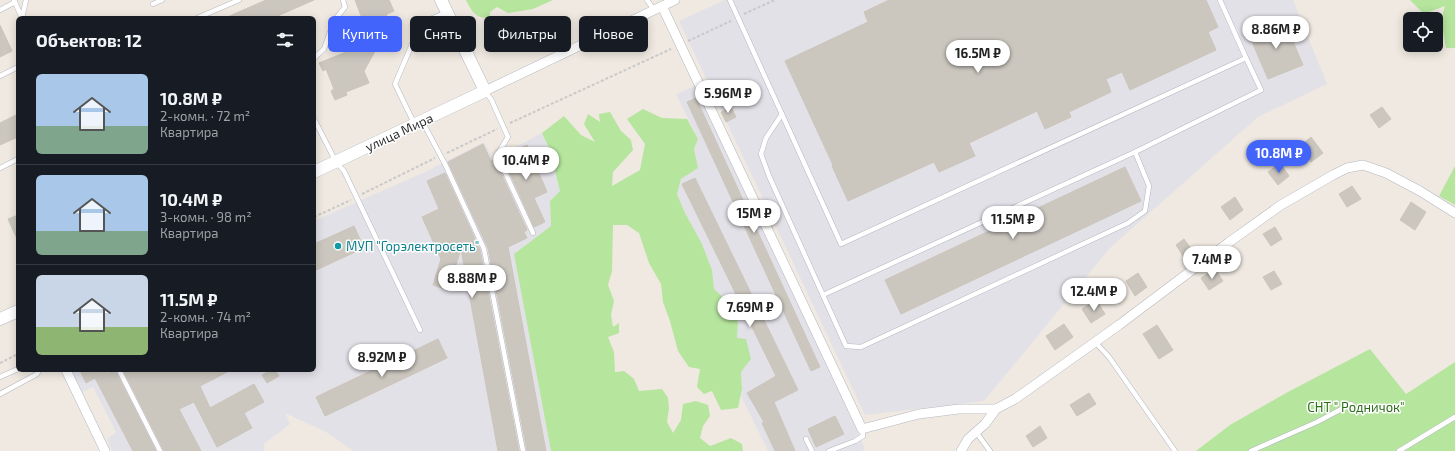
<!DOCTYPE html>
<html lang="ru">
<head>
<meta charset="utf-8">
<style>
  :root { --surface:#171b24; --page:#242831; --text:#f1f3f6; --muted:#9ea1a6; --line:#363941; --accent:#4264fb }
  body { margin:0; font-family:"Exo 2",sans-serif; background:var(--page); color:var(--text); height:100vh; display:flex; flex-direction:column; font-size:15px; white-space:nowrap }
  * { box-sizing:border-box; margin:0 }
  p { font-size:13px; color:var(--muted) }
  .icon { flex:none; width:22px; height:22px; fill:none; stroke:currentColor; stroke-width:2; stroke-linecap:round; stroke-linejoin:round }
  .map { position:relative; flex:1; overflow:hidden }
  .side { position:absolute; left:16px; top:16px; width:300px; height:356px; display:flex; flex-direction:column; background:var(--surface); border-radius:6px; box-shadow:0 2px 10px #0003 }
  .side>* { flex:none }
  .banner { position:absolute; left:328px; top:16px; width:380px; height:36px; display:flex; gap:8px }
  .controls { position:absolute; left:1403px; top:12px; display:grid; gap:8px }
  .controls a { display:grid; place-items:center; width:40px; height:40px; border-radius:6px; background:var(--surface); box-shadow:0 2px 10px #0003; font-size:20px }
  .price { position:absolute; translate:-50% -34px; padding:0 9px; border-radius:14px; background:#fff; color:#222; font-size:13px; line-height:26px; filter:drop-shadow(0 1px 2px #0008) }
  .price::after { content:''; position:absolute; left:50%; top:24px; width:12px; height:9px; margin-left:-6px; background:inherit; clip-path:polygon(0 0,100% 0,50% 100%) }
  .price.current { background:var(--accent); color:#fff }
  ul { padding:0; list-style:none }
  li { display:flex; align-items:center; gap:12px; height:100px; padding:0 20px }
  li+li { border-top:1px solid var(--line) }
  li span { display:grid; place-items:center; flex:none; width:112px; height:80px; border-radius:6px; color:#555 }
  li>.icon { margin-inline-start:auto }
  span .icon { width:48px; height:48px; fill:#fffc; stroke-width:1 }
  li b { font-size:17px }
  h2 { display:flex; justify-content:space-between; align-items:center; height:48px; padding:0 20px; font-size:17px }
  .tag { padding:0 14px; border-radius:6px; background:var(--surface); box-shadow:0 2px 10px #0003; font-size:14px; line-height:36px }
  .tag.current { background:var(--accent); color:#fff }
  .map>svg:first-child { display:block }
  .industrial { fill:#e3e1e8 }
  .green { fill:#b6e59e }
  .building { fill:#cbc7bf; stroke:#cbc5ba }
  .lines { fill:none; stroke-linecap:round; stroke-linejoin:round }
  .lane-casing { stroke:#b4b7c1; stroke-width:5.5 }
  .street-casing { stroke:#b4b7c1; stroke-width:10 }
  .secondary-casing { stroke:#b4b7c1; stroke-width:13 }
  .path { stroke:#c9c9c9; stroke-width:2; stroke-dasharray:3 2; stroke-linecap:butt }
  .lane { stroke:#fff; stroke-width:4.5 }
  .street { stroke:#fff; stroke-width:9 }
  .secondary { stroke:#fff; stroke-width:12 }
  .culture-dot { fill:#0f9aa8; stroke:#fff; stroke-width:1.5 }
  .labels { text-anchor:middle; stroke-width:3; stroke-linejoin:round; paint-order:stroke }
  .street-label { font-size:13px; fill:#2e2e2e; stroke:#fff }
  .culture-label { font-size:13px; fill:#0d838f; stroke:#fff; text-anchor:start }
  .park-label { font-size:13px; fill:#2c6e1b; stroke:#fff }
</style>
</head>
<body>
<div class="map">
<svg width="1455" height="451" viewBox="0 0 1455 451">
  <rect width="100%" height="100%" fill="#efe9e1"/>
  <g class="industrial">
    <path d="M725,0H1293L1327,84L1258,117L1110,248L984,401L865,415L679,21Z"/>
    <path d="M695,86L836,384L865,449L861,451H768L741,396L742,389L741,372L750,359L737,338L738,323L730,304L714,289L712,270L702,244L685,213L677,194L681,179L698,168L694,149L698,139L676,94Z"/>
    <path d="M542,133L550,150L560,191L550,201L551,226L514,254L551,451H354L326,432L285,413L290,424L264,444V451H112L107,439L116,432L93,387L82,392L72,370H314V221L425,172L484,142L493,159Z"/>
  </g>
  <g class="green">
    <path d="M466,0H553L533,9L508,13L497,7L490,12V18C476,19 472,12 466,0Z"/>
    <path d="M1410,0H1455V48H1446L1441,19L1445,6L1424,14Z"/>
    <path d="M643,109L662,118L687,119L698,139L694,149L698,168L681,179L677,194L685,213L702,244L712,270L714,289L730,304L738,323L737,338L746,339L751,359L741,372L742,389L738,408L721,410L712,391L704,394L697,387L700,369L689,367L678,351L670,321L663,302L661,284L649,263L639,233L627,225H613L612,271L608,285L614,301L611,315L613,327L619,323V333L608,337L614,352L615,372L624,371L634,379L639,391L662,389L668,398L669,408L667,422L673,433L681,420L683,404L696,401L708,405L710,416L703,426L700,438L710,446L731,438L742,444L743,451H551L514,254L551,226L550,201L560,191L550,150L542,133L564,116L581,135L595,142L584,124L588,114L600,122L599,114L610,112L621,131L631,140L633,150L613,172L612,186L640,170L645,144L627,119Z"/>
    <path d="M1455,166V205L1439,196Z"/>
    <path d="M1370,349L1406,394L1455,362V451H1196L1230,425L1288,392Z"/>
  </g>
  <g class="building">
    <path d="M266,0H314L273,18H225Z"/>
    <path d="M355,0H389L394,11L387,14L374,53L364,71L369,83L346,92L347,95L335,100L331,91L334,89L326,69L323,71L319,63L361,46L344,39L350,24L367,31Z"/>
    <path d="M889,0H1206L1218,27L1208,32L1216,50L1130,90L1122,72L1106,79L1111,92L1069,112L1071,117L1045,129L1037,111L969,143L975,156L939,172L934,162L848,201L832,166L833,165L785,61L868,22L864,12Z"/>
    <path d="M1284,20L1303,65L1268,79L1249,35Z"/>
    <path d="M0,25L12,51L0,57Z"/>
    <path d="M741,85L745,94L725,104L721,95Z"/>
    <path d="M696,98L820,367L811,371L687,102Z"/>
    <path d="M731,107L736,117L726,122L721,112Z"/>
    <path d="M1382,107L1391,119L1379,128L1370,115Z"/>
    <path d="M18,114V137L0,145V123Z"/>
    <path d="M1311,137L1323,153L1311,162L1300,146Z"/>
    <path d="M483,144L491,161L495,160L527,230L524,232L527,238L508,247L546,451H527L488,248L448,162Z"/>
    <path d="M527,145L547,192L534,198L545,222L534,227L502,156Z"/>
    <path d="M1280,163L1289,176L1278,185L1268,172Z"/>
    <path d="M1125,167L1141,201L901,314L885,280Z"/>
    <path d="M445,173L480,250L519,451H498L461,249L448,290L433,285L441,259L422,217L439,209L427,181Z"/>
    <path d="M695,178L798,390L774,402L795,451H775L762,423L764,422L747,393L776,376L682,184Z"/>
    <path d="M1352,186L1361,199L1347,207L1339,194Z"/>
    <path d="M1235,197L1243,210L1230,220L1221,207Z"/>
    <path d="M1411,202L1426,212L1415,230L1400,220Z"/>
    <path d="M18,215V241L8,219Z"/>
    <path d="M354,226L364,248L314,271V244Z"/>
    <path d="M1275,227L1282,239L1271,246L1263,234Z"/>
    <path d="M1184,239L1194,253L1185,259L1176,245Z"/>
    <path d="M1215,269L1223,281L1209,290L1201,278Z"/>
    <path d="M1274,271L1282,284L1271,290L1263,277Z"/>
    <path d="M1138,273L1147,287L1135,296L1126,281Z"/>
    <path d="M1096,300L1105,314L1091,323L1082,309Z"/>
    <path d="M1064,324L1073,337L1055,350L1046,336Z"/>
    <path d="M1157,325L1173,350L1159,359L1143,334Z"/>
    <path d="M438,339L447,358L325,416L316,397Z"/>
    <path d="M80,370H111L102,375V376L115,370L156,451H133L95,378L86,383Z"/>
    <path d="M123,370H231L200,386L210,408L254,384L264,402L244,413L252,428L217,447L194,402L179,409L201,451H164Z"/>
    <path d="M271,370H275L279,376L267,383L262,375Z"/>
    <path d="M1089,393L1096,404L1077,416L1070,405Z"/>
    <path d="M835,416L844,434L816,447L808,429Z"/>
    <path d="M1040,426L1047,438L1033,447L1026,436Z"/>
  </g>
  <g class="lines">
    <defs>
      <g id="lane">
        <path d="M14,0L22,18"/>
        <path d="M647,0L654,10"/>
        <path d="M730,0L841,244L1246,58L1220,0"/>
        <path d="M153,4L162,0"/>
        <path d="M0,10L15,2"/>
        <path d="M22,18L26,0"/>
        <path d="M197,18L239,0"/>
        <path d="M314,58L324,49L334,21L345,7L343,0"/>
        <path d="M0,76L18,67"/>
        <path d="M485,92L491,99L508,137L497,155L533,233"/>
        <path d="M782,114L766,138L761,154L769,176L846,346L861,347L1128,223L1145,211L1149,186L1135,152L1261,90L1246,58"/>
        <path d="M314,119L336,162L344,171L420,330"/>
        <path d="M422,121L445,164L484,249L523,451"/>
        <path d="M414,123L395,84L421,23L447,12"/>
        <path d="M0,168L18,159"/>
        <path d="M823,295L1135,152"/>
        <path d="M1095,342L1109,357L1175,451"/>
        <path d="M119,370L160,451"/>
        <path d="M0,377L18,369"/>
        <path d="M0,394L37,374L39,370"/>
        <path d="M976,432L990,451"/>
        <path d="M806,439L812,451"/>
        <path d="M829,451L855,441L863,436L862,429"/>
        <path d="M1251,451L1317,422L1351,404"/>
        <path d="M1399,451L1455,417"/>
      </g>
      <g id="street">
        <path d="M662,6L862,429L919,414L959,409H996L1015,399L1119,325L1228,243L1281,205L1333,175L1347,168L1363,165L1386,173L1420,191L1455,213"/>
        <path d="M485,91L675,0"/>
        <path d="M66,370L105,451"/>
        <path d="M961,451L968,439L985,424L996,409"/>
      </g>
      <g id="secondary">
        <path d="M314,172L485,91L441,0"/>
        <path d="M0,319L18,311"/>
      </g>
    </defs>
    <use href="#lane" class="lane-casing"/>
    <use href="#street" class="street-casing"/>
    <use href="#secondary" class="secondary-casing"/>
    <g class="path">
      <path d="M744,14L775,0"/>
      <path d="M688,41L731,21"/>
      <path d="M510,123L671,49"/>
      <path d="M447,153L497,129"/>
      <path d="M362,194L435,158"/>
      <path d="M314,217L351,200"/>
      <path d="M0,363L18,354"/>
    </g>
    <use href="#lane" class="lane"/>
    <use href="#street" class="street"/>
    <use href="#secondary" class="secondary"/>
  </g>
  <circle class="culture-dot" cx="338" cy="246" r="4"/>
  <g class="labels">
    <g class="street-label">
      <text transform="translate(399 132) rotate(-25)" y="5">улица Мира</text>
    </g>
    <g class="culture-label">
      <text x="346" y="251">МУП "Горэлектросеть"</text>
    </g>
    <g class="park-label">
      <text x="1356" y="412">СНТ " Родничок"</text>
    </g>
  </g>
</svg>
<div class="controls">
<a><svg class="icon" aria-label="locate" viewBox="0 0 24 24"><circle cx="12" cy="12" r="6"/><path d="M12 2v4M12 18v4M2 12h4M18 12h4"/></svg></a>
</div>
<b class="price" style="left:1276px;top:50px">8.86M ₽</b>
<b class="price" style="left:978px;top:74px">16.5M ₽</b>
<b class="price" style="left:728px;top:114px">5.96M ₽</b>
<b class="price current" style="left:1279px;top:174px">10.8M ₽</b>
<b class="price" style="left:526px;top:181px">10.4M ₽</b>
<b class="price" style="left:754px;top:234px">15M ₽</b>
<b class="price" style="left:1013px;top:240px">11.5M ₽</b>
<b class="price" style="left:1212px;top:280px">7.4M ₽</b>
<b class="price" style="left:472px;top:299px">8.88M ₽</b>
<b class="price" style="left:1094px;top:312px">12.4M ₽</b>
<b class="price" style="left:750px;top:328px">7.69M ₽</b>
<b class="price" style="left:382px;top:378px">8.92M ₽</b>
<div class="banner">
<a class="tag current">Купить</a>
<a class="tag">Снять</a>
<a class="tag">Фильтры</a>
<a class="tag">Новое</a>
</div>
<section class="side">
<h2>Объектов: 12<svg class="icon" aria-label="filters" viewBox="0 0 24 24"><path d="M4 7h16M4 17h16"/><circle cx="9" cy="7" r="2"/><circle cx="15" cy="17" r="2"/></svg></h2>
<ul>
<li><span style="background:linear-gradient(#a9c7e8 65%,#7fa58c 0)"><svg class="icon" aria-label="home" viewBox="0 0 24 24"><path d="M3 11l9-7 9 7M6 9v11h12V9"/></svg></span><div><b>10.8M ₽</b><p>2-комн. · 72 m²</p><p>Квартира</p></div></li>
<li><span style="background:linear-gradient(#a9c7e8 70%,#7fa58c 0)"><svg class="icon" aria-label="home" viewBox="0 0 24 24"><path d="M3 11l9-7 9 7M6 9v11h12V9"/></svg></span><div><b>10.4M ₽</b><p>3-комн. · 98 m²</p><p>Квартира</p></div></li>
<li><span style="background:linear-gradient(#c9d6e8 65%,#8fb573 0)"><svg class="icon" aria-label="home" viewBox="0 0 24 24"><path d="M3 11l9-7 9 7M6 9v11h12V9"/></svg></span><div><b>11.5M ₽</b><p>2-комн. · 74 m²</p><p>Квартира</p></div></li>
</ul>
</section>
</div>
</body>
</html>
